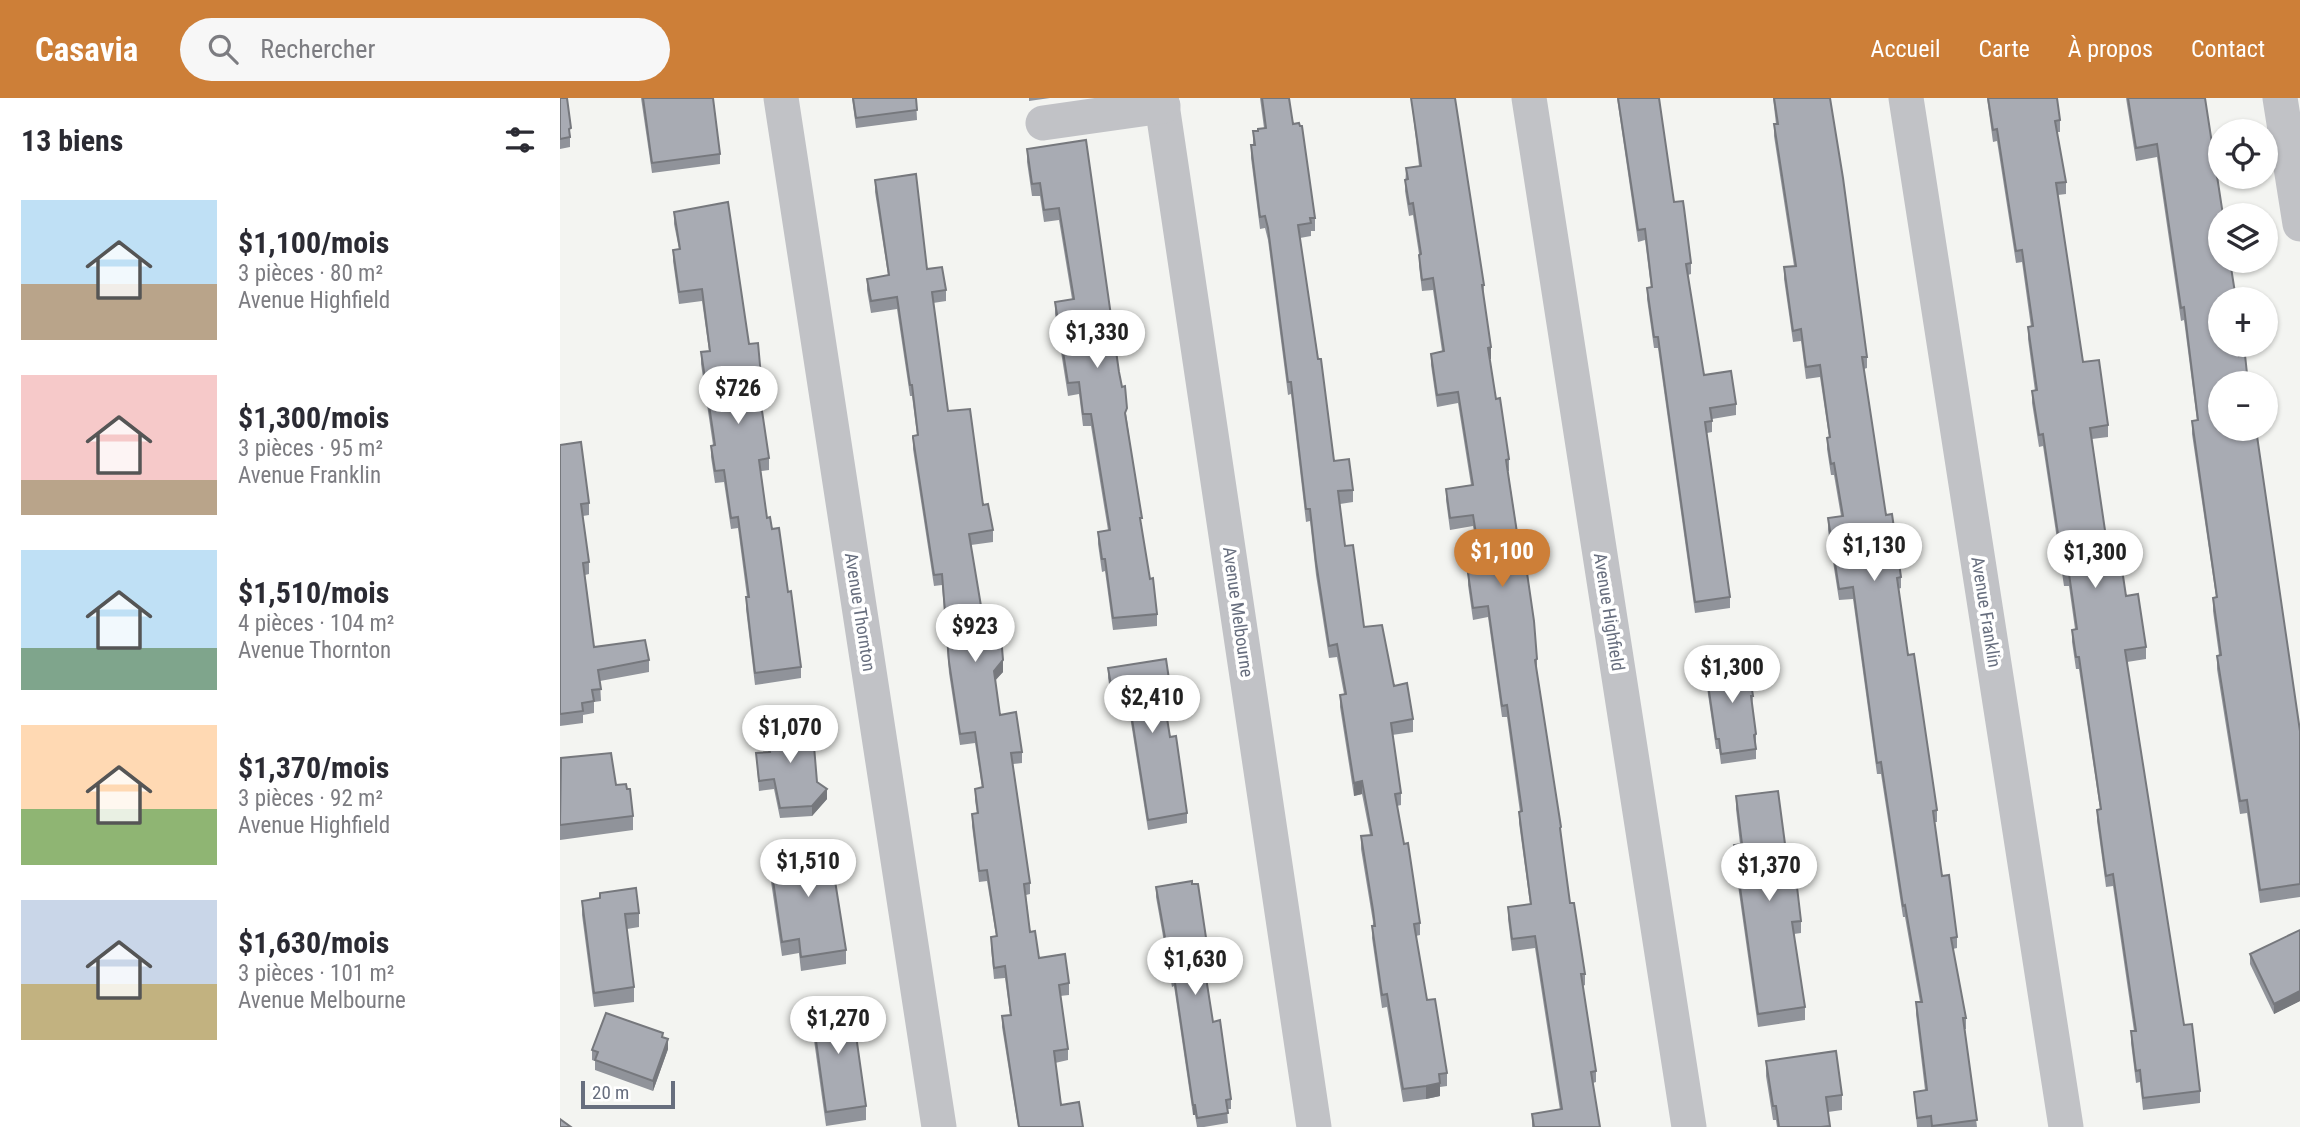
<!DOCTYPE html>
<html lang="fr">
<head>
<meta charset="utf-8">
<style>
  :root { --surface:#fff; --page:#f7f7f7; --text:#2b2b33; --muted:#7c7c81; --accent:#cd7f38 }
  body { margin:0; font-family:"Roboto Condensed",sans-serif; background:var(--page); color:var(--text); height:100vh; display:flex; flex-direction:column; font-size:26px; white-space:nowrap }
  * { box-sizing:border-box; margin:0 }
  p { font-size:23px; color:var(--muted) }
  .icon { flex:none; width:38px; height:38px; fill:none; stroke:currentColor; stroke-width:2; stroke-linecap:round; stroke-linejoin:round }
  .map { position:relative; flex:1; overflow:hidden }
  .panel { display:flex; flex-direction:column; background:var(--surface); width:560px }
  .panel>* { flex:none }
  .fabs { position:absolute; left:1648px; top:21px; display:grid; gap:14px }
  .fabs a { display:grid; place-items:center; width:70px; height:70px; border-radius:50%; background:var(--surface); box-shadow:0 2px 5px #0004; font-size:35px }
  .scale { position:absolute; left:21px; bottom:18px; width:94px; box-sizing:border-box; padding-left:7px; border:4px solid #676e7e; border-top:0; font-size:19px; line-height:24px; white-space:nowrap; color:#676e7e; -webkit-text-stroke:5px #fff; paint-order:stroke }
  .price { position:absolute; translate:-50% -60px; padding:0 16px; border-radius:24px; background:#fff; color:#222; font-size:23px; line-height:46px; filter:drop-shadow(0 2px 4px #0008) }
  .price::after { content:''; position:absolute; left:50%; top:42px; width:21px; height:16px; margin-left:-10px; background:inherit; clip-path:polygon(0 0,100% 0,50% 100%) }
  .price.on { background:var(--accent); color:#fff }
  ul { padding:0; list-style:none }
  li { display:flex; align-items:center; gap:21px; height:175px; padding:0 21px }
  li span { display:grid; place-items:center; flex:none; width:196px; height:140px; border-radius:0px; color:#555 }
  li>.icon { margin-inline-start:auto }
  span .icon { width:84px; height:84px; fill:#fffc; stroke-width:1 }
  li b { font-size:30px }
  h2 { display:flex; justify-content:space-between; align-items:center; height:84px; padding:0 21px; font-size:30px }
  header { display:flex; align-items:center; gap:42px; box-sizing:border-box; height:98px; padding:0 35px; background:var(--accent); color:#fff }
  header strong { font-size:33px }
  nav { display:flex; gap:38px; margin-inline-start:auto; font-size:24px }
  .search { width:490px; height:63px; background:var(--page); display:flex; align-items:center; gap:18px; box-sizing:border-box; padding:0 24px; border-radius:38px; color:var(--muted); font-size:26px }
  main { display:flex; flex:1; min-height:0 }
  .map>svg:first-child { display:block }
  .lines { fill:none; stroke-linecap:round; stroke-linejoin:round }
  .minor { stroke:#c1c2c6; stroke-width:35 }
  .wall { fill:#90939a }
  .shaded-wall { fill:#76787d }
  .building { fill:#a8abb3; stroke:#76787d; stroke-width:2 }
  .labels { text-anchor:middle; stroke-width:7; stroke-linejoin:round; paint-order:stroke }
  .street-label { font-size:18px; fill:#676e7e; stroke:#fff }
</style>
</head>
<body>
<header>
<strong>Casavia</strong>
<div class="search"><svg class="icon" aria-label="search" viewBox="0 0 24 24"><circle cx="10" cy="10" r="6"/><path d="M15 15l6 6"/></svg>Rechercher</div>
<nav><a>Accueil</a><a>Carte</a><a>À propos</a><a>Contact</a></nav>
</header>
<main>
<section class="panel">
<h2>13 biens<svg class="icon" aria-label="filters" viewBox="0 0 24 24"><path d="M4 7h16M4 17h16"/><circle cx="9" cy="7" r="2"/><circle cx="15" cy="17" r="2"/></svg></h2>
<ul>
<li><span style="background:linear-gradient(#bfe0f5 60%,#b9a48a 0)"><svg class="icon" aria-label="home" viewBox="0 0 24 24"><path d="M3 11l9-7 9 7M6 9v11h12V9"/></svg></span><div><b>$1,100/mois</b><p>3 pièces · 80 m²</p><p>Avenue Highfield</p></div></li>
<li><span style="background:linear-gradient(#f6c9c9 75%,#b9a48a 0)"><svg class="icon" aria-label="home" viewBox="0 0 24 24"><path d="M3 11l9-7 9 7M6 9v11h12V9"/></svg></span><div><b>$1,300/mois</b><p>3 pièces · 95 m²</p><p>Avenue Franklin</p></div></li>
<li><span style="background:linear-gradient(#bfe0f5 70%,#7fa58c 0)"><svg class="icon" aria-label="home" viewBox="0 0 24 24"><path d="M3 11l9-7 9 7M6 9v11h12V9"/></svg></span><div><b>$1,510/mois</b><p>4 pièces · 104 m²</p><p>Avenue Thornton</p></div></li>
<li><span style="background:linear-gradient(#ffd9b3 60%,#8fb573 0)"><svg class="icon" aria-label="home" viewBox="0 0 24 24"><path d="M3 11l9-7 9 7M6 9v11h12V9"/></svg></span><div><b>$1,370/mois</b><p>3 pièces · 92 m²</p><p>Avenue Highfield</p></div></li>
<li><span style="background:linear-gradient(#c9d6e8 60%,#c2b280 0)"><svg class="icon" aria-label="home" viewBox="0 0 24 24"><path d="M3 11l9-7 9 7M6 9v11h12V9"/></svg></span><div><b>$1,630/mois</b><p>3 pièces · 101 m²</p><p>Avenue Melbourne</p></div></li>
</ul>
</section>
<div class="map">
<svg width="1740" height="1029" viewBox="0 0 1740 1029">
  <rect width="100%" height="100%" fill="#f3f4f1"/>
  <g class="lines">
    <g class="minor">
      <path d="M221,0L379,1029"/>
      <path d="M601,0L754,1029"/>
      <path d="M969,0L1129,1029"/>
      <path d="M1346,0L1506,1029"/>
      <path d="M1720,0L1740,126"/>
      <path d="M483,25L603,8"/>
    </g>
  </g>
  <g class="wall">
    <path d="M0,0L11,40H10V49L0,51Z"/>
    <path d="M81,0H153L160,56V66L92,75Z"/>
    <path d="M292,0H356L357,22L296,30Z"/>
    <path d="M469,0H490L469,3Z"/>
    <path d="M700,0H729L733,26L755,120V133H751V138L740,140L774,363L793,392V404L780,406L785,448L804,529L853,621V634L832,637L841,695V707L837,708L860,825V837L856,838L867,902L887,975V988L880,989V998L866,1001L843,1004L827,909L822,910L812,840L813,824L801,751V738L810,737L802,696L794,698L780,609V597L784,596L777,559L769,560L756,477L750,423L746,424L731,296L728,297L708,142L705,130L700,131L691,60V47H693V33H698L704,30Z"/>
    <path d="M851,0H895L924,187L923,199L931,261H930L936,301L949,361V373H948L977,561V573L1001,729V741L1010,805L1025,876V887L1023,888L1036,973V984L1033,985L1040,1029H972V1016L1000,1012L975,850L952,853L948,821V809L970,806L959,725V714H960L947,619H942L928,519L913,522L908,487V475L920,473L913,428L890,432L886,402V391L911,387L898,305L877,309L871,267V256L882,253L873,192L862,193L859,168V156L853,117L849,118L845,93L846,70L859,68Z"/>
    <path d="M1057,0H1099L1114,104L1131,165V176L1128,177L1144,277L1176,306V317L1152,321V334L1147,335L1170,499V510L1135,515L1098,250H1094L1087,201V190H1091L1085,142L1078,144Z"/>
    <path d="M1213,0H1270L1307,259V270L1304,271L1326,417L1341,479V490L1338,491L1348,557L1377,712V724H1374L1382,778L1397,839V850L1393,851L1406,920V931H1405L1417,1029H1357L1354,994L1365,992L1356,916V904H1360L1345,819H1343L1321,676H1317L1293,501L1279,502L1268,432V420L1281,418L1274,377H1271L1267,351V340L1269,339L1260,279L1246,281L1241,243L1233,244L1224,181V169L1234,168L1214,38V26H1216Z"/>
    <path d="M1427,0H1497L1500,22V34H1497L1506,84V96L1498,97L1523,264L1548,327V339L1532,341L1547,446L1586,549V561L1567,564L1624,927L1640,993V1005L1583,1012L1580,984L1576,985L1571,945V933H1574L1553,788L1546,789L1537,723V712L1540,711L1519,571H1516L1512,544V532L1515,531L1509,488H1504L1483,348L1479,349L1472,305V293H1475L1468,241V229H1471L1462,164L1456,165L1437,43L1433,44Z"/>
    <path d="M1566,0H1645L1661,201V285L1740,633V799L1700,805L1687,715L1680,716L1657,571V558L1659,557L1653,513V500L1656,499L1632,336V323H1637L1624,222L1621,223L1597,59L1576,63Z"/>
    <path d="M526,42L559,274L567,322L582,432L590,481L597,516V528L553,532L545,473L542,474L538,446V434L548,432L531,328H523L519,296L508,298L495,216V204L512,201L499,122L484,124L480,98H472L467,64V51Z"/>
    <path d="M315,82L367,171L386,192V203L373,205L388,313L433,432V444L411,447L425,532L443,574L435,582L440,617L462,654V665L453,666L470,785V796L466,797L470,834L479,860L509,885V897L500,898L508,951V962L495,965L501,1007L523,1029H458L442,929V918L450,917L445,880L434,881L431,850V839L436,838L427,783L419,784L412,728V716H417L415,702V691L422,690L415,645L400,647L389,575L382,487L374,488L353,351V338L357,337L352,298H350L337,211L311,215L307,192V181L328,177L315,94Z"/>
    <path d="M114,114L189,246L201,289L198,290L209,360V372L201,373L207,420L212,431L228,494L241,569V580L195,587L186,511V499H187L178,430L171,431L164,384L155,385L151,359V348L153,347L141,266V254L149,253L142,203L119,206L113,163V152L119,151L114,126Z"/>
    <path d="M0,347L29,405V417L23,418L29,464V476L25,477L34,549L89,562V574L40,583L41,603L34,604V615L23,617V625L0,628Z"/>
    <path d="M1145,566L1193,598L1192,608L1196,636V661L1161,666L1159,651H1156L1145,576Z"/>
    <path d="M548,570L610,588V598L604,599L610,639L627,715V725L588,732L569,612L554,614L548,580Z"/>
    <path d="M205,623L246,649L257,684L267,701L252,718L220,720L214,691L199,693L196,655L208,654L205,633Z"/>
    <path d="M0,664L56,687L73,718V732L0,742Z"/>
    <path d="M1176,698L1225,746L1241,823V835L1234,836L1245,909V922L1198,929L1174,759V747L1180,746L1176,711Z"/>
    <path d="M209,755L286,852V866L241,873L239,855L222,858L209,770Z"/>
    <path d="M596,789L648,863L644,864L653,924L671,1001V1011H667L668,1025L644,1029H637L635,1017H633L614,888L612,889L596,799Z"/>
    <path d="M22,803L79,815V829L67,831L74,889V904L34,909L22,817Z"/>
    <path d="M1740,832V903L1714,916L1690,866V856Z"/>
    <path d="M251,907L306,1008V1022L266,1028L251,921Z"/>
    <path d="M103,940L108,951L93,993L35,972V963L32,962V952Z"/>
    <path d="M1206,963L1282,997V1012L1268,1014L1270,1029H1217L1216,1022H1213L1206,978Z"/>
  </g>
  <g class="shaded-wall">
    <path d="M931,249V261H928V250Z"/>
    <path d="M201,278V289L197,291V279Z"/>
    <path d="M443,562V574L434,584V573Z"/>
    <path d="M802,683V696L794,698V685Z"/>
    <path d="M267,691V701L252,718V708Z"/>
    <path d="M648,853V863L642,864V854Z"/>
    <path d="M1740,893V903L1714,916V906Z"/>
    <path d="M108,941V951L93,993V983Z"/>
    <path d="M880,985V998L866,1001V988Z"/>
    <rect x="633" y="1007" width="2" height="10"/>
  </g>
  <g class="building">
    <path d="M0,0H7L11,30L9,31L10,39L0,41Z"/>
    <path d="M83,0H153L160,56L92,65Z"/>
    <path d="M293,0H356L357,12L296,20Z"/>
    <path d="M702,0H729L733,26L739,25L740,28H742L755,120H750L751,125L738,127L758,261H761L774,363L789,361L793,392L778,393L785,448L793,447L804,529L822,527L834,588L847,585L853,621L831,625L841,695L835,696L844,746L848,745L860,825L854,826L867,902L875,901L887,975L879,976L880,985L866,988L843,991L827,896L822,897L812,828H815L813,812L801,738L812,737L802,683L794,685L780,597L786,596L777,546L769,548L756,464L750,411H746L731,284H728L708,130L705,118L700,119L691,47H695L693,33H698V31L706,30Z"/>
    <path d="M851,0H895L924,187H922L931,249L928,250L936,301L940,300L949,361L946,362L961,461H965L974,523L977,561L975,562L1001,729L1000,730L1010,805H1014L1025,876H1021L1036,973L1031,974L1040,1029H974L972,1016L1002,1011L975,838L952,841L948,809L971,806L959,714L962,713L947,607L942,608L928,508L913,510L908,475L922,473L913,417L890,420L886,391L913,387L898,294L877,297L871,256L884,253L873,180L862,182L859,157L861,156L853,105L849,106L845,82L848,81L846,70L861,68Z"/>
    <path d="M1058,0H1099L1114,104L1123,103L1124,110L1131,165L1126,166L1144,277L1171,273L1176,306L1150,310L1152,323L1145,324L1170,499L1135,504L1098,239H1094L1087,190L1092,189L1085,131L1078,132Z"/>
    <path d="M1214,0H1270L1283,80L1307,259H1302L1326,417L1332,416L1341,479L1337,480L1348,557L1354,556L1377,712L1373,713L1382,778L1389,777L1397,839L1391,840L1406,920H1403L1417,1022L1372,1028L1371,1018L1357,1020L1354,994L1367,992L1356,904H1362L1345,807L1343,808L1321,664L1317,665L1293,489L1279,491L1268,420L1283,418L1274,365L1271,366L1267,340L1270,339L1260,267L1246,269L1241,231L1233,233L1224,169L1236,168L1214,26H1218Z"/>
    <path d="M1428,0H1497L1500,22L1495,23L1506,84L1496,85L1523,264L1539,262L1548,327L1530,330L1547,446L1558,444L1566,498L1578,496L1586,549L1565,552L1624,927L1632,926L1640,993L1583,1000L1580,972L1576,973L1571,933H1576L1553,776L1546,778L1537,712L1541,711L1519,559H1516L1512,532L1517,531L1509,476H1504L1483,336L1479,337L1472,293L1477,292L1468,229L1473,228L1462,152L1456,153L1437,31L1433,32Z"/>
    <path d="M1568,0H1645L1663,117H1661V163H1670L1676,201H1661V247H1678L1679,258L1685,257L1688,285H1661V331H1696L1740,633V786L1700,792L1687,702L1680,703L1657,558L1661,557L1653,500L1657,499L1632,323L1638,322L1624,209L1621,210L1597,46L1576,50Z"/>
    <path d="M526,42L559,274L562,289L565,288L567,310L565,315L582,420H580L590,481L593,480L597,516L553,520L545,461H542L538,434L550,432L531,316H523L519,284L508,285L495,204L514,201L499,110L484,112L480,85L472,86L467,51Z"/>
    <path d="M356,76L367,171L382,169L386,192L372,194L388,313L410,311L423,407L428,406L433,432L409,436L425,532L442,550L443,562L434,573L440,617L456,614L462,654L451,655L470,785L464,786L470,834L475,833L479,860L505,856L509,885L499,887L508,951L494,953L501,1007L519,1004L523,1029H459L442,918L451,917L445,868L434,870L431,839L437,838L427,772L419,773L412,716L418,715L415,691L423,689L415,634L400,636L389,564L382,476L374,477L353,340V338L358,337L352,287H350L337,199L311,203L307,181L329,177L315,82Z"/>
    <path d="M168,104L189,246L198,245L201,278L197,279L209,360L199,362L207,420L210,419L212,431L219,430L228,494L231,493L241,569L195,575L186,499H189L178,419L171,420L164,372L155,373L151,348L155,347L141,254L150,253L142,191L119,194L113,152L120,151L114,114Z"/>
    <path d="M21,344L29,405L21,406L29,464L23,465L34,549L85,542L89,562L38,572L41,591L32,592L34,603L22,605L23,613L0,616V347Z"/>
    <path d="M1187,559L1193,598H1191L1196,636L1194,637L1196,651L1161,656L1159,641H1156L1145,566Z"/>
    <path d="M606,561L610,588L602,589L610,639L616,638L627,715L588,722L569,602L554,604L548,570Z"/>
    <path d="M238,619L240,634L245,633L246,649L254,648L257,684L267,691L252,708L220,710L214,681L199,683L196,655L210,654L205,623Z"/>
    <path d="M51,655L56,687L66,686L67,691H70L73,718L0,727L1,660Z"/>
    <path d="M1218,693L1225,746H1232L1241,823L1232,824L1245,909L1198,916L1174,747L1182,746L1176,698Z"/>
    <path d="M269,745L286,852L241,859L239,841L222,844L209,755Z"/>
    <path d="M632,783V786H638L648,853L642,854L653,924L660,922L671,1001L666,1002L668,1015L637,1020L635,1007H633L614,878L612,879L596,789Z"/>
    <path d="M76,790L79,815L65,816L74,889L34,895L22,803L40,800V795Z"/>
    <path d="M1740,832V893L1714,906L1690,856Z"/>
    <path d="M291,902L306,1008L266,1014L251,907Z"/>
    <path d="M46,915L103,935L102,939L108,941L93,983L35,962L38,954L32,952Z"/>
    <path d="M1276,953L1282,997L1266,999L1270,1028L1261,1029H1219L1216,1008H1213L1206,963Z"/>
    <path d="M0,1021L11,1029H0Z"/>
  </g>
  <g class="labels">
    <g class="street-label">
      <text transform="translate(300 514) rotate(81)" y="6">Avenue Thornton</text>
      <text transform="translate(678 514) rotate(82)" y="6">Avenue Melbourne</text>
      <text transform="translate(1049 514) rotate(81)" y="6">Avenue Highfield</text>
      <text transform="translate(1426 514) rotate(81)" y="6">Avenue Franklin</text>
    </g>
  </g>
</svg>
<div class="fabs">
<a><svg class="icon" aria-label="locate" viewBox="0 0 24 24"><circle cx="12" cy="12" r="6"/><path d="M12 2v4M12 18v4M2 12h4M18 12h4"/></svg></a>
<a><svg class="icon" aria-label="layers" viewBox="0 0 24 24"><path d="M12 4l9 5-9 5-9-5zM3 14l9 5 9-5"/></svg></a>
<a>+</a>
<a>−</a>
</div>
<div class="scale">20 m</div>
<b class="price" style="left:537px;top:272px">$1,330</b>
<b class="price" style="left:178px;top:328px">$726</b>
<b class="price" style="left:1314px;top:485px">$1,130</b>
<b class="price on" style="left:942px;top:491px">$1,100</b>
<b class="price" style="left:1535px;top:492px">$1,300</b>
<b class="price" style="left:415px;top:566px">$923</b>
<b class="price" style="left:1172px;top:607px">$1,300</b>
<b class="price" style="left:592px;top:637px">$2,410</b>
<b class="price" style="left:230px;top:667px">$1,070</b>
<b class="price" style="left:248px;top:801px">$1,510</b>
<b class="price" style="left:1209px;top:805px">$1,370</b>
<b class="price" style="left:635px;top:899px">$1,630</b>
<b class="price" style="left:278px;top:958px">$1,270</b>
</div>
</main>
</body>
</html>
